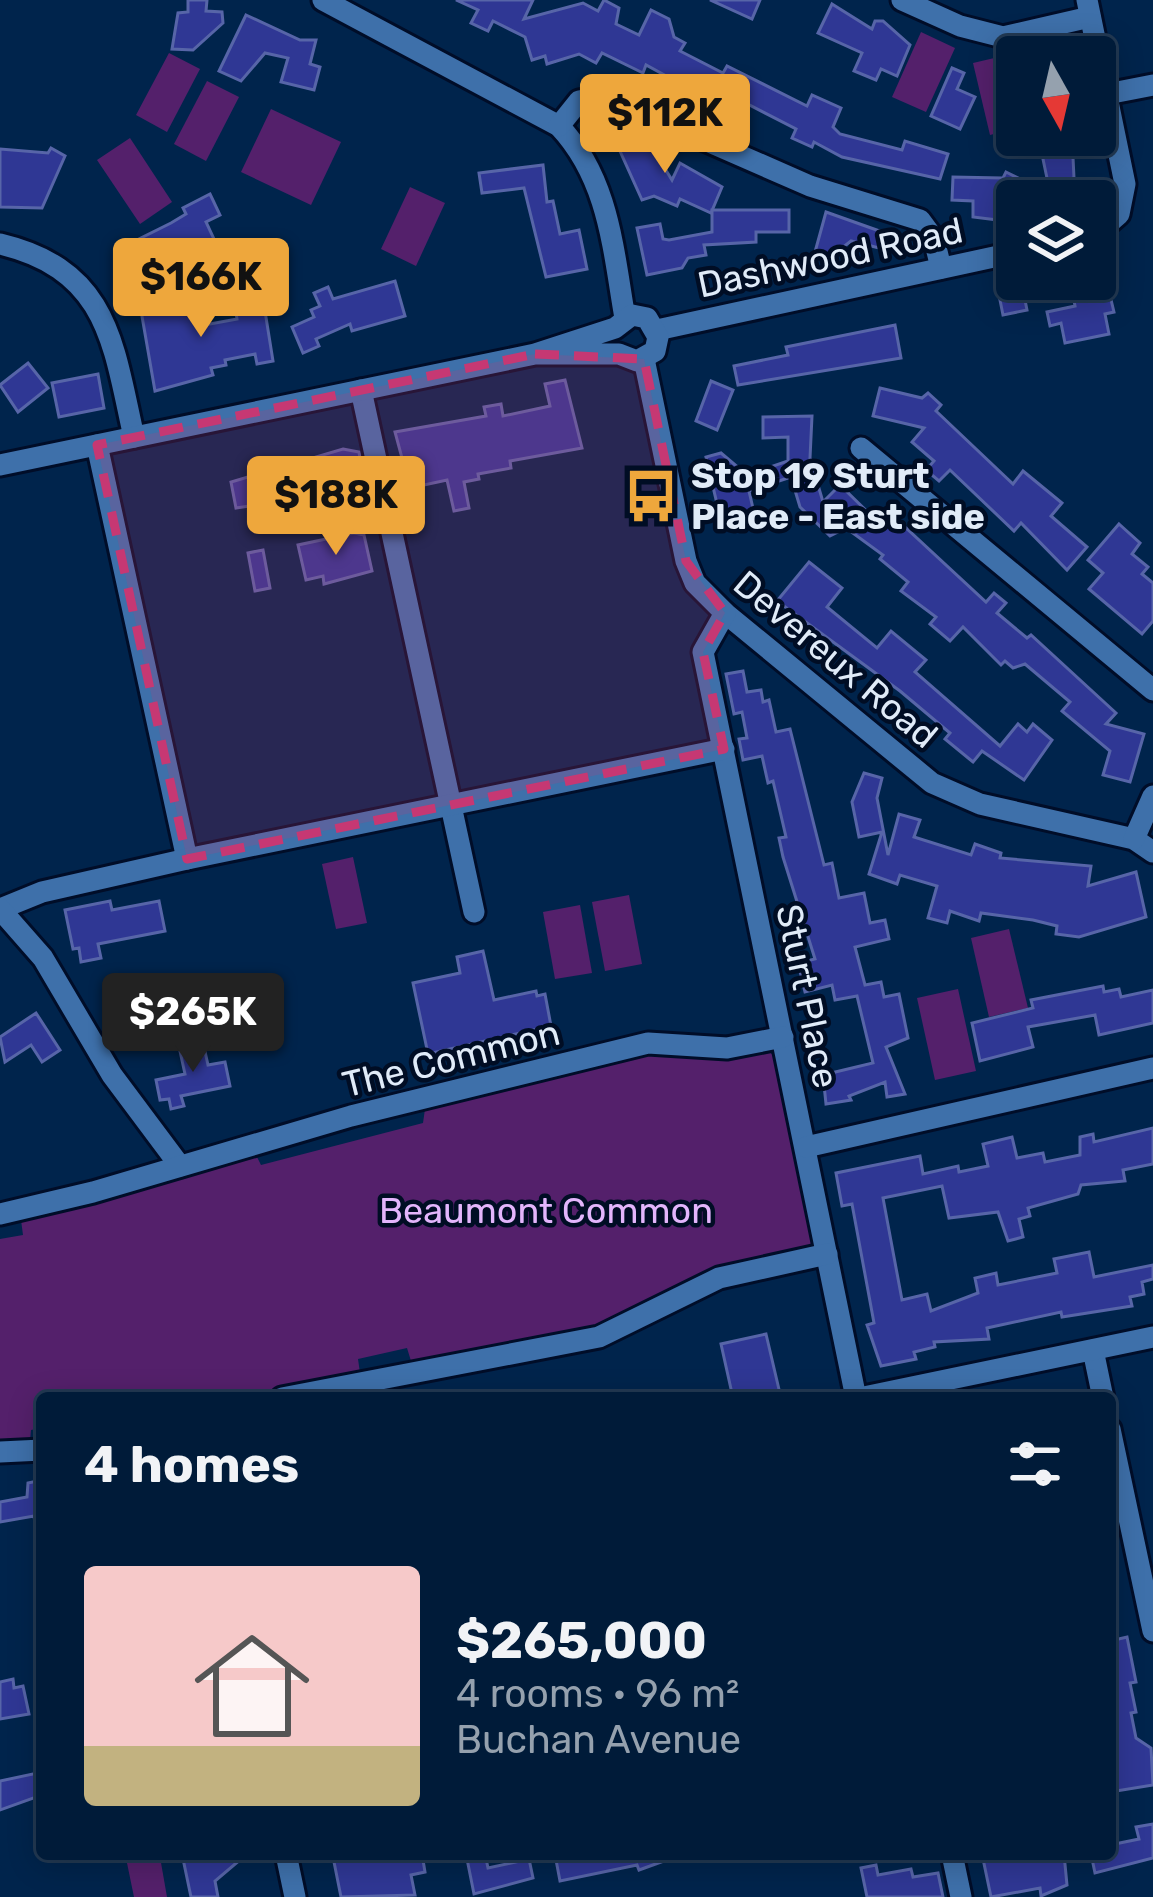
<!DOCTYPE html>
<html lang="en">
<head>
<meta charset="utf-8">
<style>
  :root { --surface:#001b39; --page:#0e2844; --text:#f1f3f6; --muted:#95a1ae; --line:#223953; --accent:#eea73c }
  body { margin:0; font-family:Rubik,sans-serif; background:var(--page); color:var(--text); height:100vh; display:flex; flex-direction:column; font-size:45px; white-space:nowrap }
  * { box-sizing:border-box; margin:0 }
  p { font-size:39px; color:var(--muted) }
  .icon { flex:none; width:66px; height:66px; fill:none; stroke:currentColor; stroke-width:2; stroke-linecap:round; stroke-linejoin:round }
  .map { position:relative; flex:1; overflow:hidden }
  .drawer { position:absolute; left:36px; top:1392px; width:1080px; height:468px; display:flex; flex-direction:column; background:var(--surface); border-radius:12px; box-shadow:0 6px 30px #0003,0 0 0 3px var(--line) }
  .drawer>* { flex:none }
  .needle { width:78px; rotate:172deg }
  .buttons { position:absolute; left:996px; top:36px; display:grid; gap:24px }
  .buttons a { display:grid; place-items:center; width:120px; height:120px; border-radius:12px; background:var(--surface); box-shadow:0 6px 30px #0003,0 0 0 3px var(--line); font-size:60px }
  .price { position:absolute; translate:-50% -102px; padding:0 27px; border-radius:12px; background:var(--accent); color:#111; font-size:39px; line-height:78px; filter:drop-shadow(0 3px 6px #0008) }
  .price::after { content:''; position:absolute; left:50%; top:72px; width:36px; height:27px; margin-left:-18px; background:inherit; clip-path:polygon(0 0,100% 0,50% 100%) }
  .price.selected { background:#222; color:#fff }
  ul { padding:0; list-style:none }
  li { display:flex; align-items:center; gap:36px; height:300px; padding:0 48px }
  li+li { border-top:3px solid var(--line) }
  li span { display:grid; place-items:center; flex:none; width:336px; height:240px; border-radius:12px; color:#555 }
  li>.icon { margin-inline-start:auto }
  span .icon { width:144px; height:144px; fill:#fffc; stroke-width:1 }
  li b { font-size:51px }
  h2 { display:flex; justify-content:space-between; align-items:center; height:144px; padding:0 48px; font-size:51px }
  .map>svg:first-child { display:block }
  .green { fill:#54206b }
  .building { fill:#2f3794; stroke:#5765a8; stroke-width:3 }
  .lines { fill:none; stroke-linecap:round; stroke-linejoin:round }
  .minor-casing { stroke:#000d28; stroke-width:27 }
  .minor { stroke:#3e70aa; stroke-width:21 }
  .marked { fill:#c63873; fill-opacity:0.2; stroke:#c63873; stroke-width:9; stroke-dasharray:24 15; stroke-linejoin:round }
  .labels { text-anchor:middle; stroke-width:9; stroke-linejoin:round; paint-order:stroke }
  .street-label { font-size:36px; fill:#e0ebf8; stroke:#000d24 }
  .poi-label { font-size:36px; font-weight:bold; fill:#e0ebf8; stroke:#000d24; text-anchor:start }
  .park-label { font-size:36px; fill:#e3b5fc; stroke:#000d24 }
</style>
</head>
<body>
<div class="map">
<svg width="1153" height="1897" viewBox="0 0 1153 1897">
  <rect width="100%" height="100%" fill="#00244c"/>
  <g class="green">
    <path d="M921,32L955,48L926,112L892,97Z"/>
    <path d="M169,53L200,69L167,132L136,115Z"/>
    <path d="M1007,55L1017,128L990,135L973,63Z"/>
    <path d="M207,81L239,97L206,161L174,144Z"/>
    <path d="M271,109L341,142L311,205L241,172Z"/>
    <path d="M130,138L172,202L140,224L97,160Z"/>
    <path d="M410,187L445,203L416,266L381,249Z"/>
    <path d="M353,857L367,923L336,929L322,864Z"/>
    <path d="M629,895L642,964L605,971L592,902Z"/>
    <path d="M580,905L592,973L555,979L543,912Z"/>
    <path d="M1009,929L1028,1008L989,1017L971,938Z"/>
    <path d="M958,989L976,1071L935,1080L917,998Z"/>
    <path d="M768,1050L777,1060L817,1254L570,1337L411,1361L407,1348L358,1359L360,1373L251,1398H42V1428L31,1430L30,1441L0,1442V1239L23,1235L21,1220L255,1153L261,1165L423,1123L425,1109L649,1053L686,1056Z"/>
    <path d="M160,1857L167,1897H134L127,1863Z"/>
  </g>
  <g class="building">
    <path d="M188,0H207L206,11L222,12L223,23L193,50L172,49L178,13L188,12Z"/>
    <path d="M456,0H533L524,19L583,3L598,11L604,0L619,8L616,24L639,35L651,10L669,19L674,37L685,43L680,51L723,73L727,66L807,106L812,95L841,108L833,127L840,134L902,150L905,141L948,154L940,179L842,157L814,142L812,147L792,138L796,129L730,95L723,107L646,65L643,73L602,53L596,63L579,54L547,64L545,56L532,60L525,37L493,21L488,31L471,23L478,10Z"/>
    <path d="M710,0H760L752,19Z"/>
    <path d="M832,4L872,29L875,21H883L910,45L897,76L881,69L876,80L854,71L862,53L818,33Z"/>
    <path d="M246,15L300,40H316L310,64L320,67L314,90L281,82L288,58L265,53L241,81L219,71Z"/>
    <path d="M952,68L964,73L957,89L975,97L960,129L931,116Z"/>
    <path d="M631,130L636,138L643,133L672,180L680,163L722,187L711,213L680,199L677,206L654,196L642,200L615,140Z"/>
    <path d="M1038,135L1072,137L1074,178L1048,183Z"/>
    <path d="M51,148L65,156L42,208L0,207V149L48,153Z"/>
    <path d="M543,165L547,202L553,201L560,234L579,230L587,269L546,277L524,188L482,193L479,173Z"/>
    <path d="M1006,172L1036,187L1030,201H1017L1014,222L973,217V201L952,200L953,177L1003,178Z"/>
    <path d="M210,194L220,215L206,222L214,239L151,270L146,260L132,268L121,248L171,223L186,214L183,208Z"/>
    <path d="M712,210H789V232H756V242L704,245L706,255L688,258L682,268L647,275L637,228L660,224L663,239L669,240L712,232Z"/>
    <path d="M826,212L888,234L883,249L851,241L832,256L815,252Z"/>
    <path d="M1070,279H1106L1114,312L1105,314L1109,334L1065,343L1061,323L1050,326L1047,312L1075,306Z"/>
    <path d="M1021,280L1027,310L1003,315L997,285Z"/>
    <path d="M395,281L405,316L352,331L350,324L316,339L319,346L303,353L292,327L314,317L311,310L320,306L314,293L328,287L333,299Z"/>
    <path d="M252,291L255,306L264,305L273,361L257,364L255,354L225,360L226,365L211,368L213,375L155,391L139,299L173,300L175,310L195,306L199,326L237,319L233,295Z"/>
    <path d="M895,325L901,358L738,385L734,366L788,355L786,347Z"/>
    <path d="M28,363L48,388L18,412L0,385Z"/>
    <path d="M98,374L104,408L59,417L52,383Z"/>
    <path d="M565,380L582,448L510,461L511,468L478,474L479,479L464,482L469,508L454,511L447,480L410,488L395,432L486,416L484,407L501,404L503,416L550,406L545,384Z"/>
    <path d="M711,381L733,390L717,430L696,421Z"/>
    <path d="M880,388L922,398L928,393L941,405L936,411L1013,484L1023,471L1062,503L1051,516L1087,547L1067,570L1021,523L1014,531L950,470L939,481L926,470L934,461L912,442L924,428L873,416Z"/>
    <path d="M812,416L810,458L823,502L840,485L883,527L892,515L986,602L994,593L1006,603L997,613L1027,638L1031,635L1116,713L1106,724L1144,734L1130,782L1103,775L1110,751L1062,711L1070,702L1025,664L1013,668L1005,661L1001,665L963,627L950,641L930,624L936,617L901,591L908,582L880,559L883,555L846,528L830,536L800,507L791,477L749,491L755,517L722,525L706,457L721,453L747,475L788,461V437L763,438V417Z"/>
    <path d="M343,449L359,452L363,478L339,482L341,492L236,508L231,482Z"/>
    <path d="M1119,524L1140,543L1132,554L1148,567L1142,574L1153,583V621L1142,634L1089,589L1103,573L1088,560Z"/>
    <path d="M354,533L364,535L372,571L324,584L323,576L306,580L298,545Z"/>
    <path d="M263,550L270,588L255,591L248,553Z"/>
    <path d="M809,562L842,588L827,607L877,648L891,631L926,660L915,672L1000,746L1018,724L1027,732L1033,724L1052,740L1024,780L982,751L973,762L945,739L950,733L900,691L777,601Z"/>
    <path d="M743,671L747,692L761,690L763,702L769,700L776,732L790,729L824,865L832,863L839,898L864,893L870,923L885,920L889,939L855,947L865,985L881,982L884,997L899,994L908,1038L886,1047L905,1094L887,1097L885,1082L849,1096L851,1100L826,1104L823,1075L873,1063L857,996L835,1000L832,985L805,992L798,963L815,959L783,857L779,838L786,837L773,781L768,783L762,756L743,760L739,739L747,738L742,712L734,714L726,674Z"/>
    <path d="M864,773L882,778L877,798L888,855L899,814L920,820L914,837L971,855L975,844L1001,853L1000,858L1091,866L1088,886L1136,872L1146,917L1079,937L1056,934L1057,926L1033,920L981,913L979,921L950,911L947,923L928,918L937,886L900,875L897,884L869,874L882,832L859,837L852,802Z"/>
    <path d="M110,901L112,910L159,901L165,931L98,944L101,958L81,962L79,948L73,949L65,910Z"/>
    <path d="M483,951L494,1000L536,991L537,996L545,994L551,1026L428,1054L413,983L460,973L457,957Z"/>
    <path d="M1103,986L1104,992L1119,989L1121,997L1153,990V1023L1099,1035L1095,1015L1028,1027L1033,1047L980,1061L972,1023L1033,1008L1031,1000Z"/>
    <path d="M36,1013L60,1050L42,1062L31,1045L5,1062L0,1037Z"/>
    <path d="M202,1038L208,1065L225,1062L230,1086L181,1096L184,1106L171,1109L169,1099L160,1100L156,1080L185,1074L178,1042Z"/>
    <path d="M1153,1128V1164L1123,1170L1125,1181L1081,1185L1078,1194L1028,1208L1030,1216L1019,1219L1023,1237L1008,1241L998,1212L949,1218L942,1186L883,1198L902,1300L927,1294L931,1311L978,1293L975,1278L996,1273L998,1285L1057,1273L1054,1259L1089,1252L1094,1277L1153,1265V1279L1142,1282L1144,1294L1130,1297L1132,1306L1062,1317L1061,1312L987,1328L989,1339L934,1342L935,1347L914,1352L916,1359L881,1366L867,1325L874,1323L852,1204L842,1206L836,1173L920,1156L923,1174L958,1166L959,1172L988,1166L983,1144L1012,1137L1017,1158L1043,1153L1045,1162L1080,1155V1137L1093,1134L1094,1142Z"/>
    <path d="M766,1334L781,1398H733L721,1344Z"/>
    <path d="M42,1480V1522L35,1523L34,1516L0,1522V1502L27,1497L28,1483Z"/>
    <path d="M1127,1637L1136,1682L1130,1683L1136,1712L1131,1713L1136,1738L1151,1748L1153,1785L1110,1792V1641Z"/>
    <path d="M13,1679L14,1688L23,1686L29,1714L0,1719V1682Z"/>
    <path d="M42,1772V1795L0,1810V1781Z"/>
    <path d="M1153,1824V1858L1095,1873L1091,1854H1110V1845L1139,1839L1136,1827Z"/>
    <path d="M182,1854H247L215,1881L218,1897H191Z"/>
    <path d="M348,1854H422L425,1872L411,1875L415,1895L341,1897L333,1857Z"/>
    <path d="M466,1854H485L488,1868L529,1859L533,1878L474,1894Z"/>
    <path d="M583,1854H678V1856L639,1870L637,1865L560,1881L556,1860Z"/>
    <path d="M982,1854H1064L1067,1885L1041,1896L1040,1888L991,1897Z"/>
    <path d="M876,1865L878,1875L911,1869L913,1877L938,1873L943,1897H867L861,1868Z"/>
  </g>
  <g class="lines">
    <defs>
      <g id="minor">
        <path d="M323,0L559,126C609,179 613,249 625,318"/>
        <path d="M902,0L960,26L1003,37L1090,17"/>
        <path d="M1087,0L1125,184L1119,214L1095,235"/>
        <path d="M1107,94L1153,85"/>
        <path d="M559,126L579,101L604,96L810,186L920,220L934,239L941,268"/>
        <path d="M0,244C109,270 113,344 134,437"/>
        <path d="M657,330L1017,252"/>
        <path d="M644,359L686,561L695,583L725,613L932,783L980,804L1134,839L1153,852"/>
        <path d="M361,390L474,912"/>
        <path d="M97,445L187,859"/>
        <path d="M861,448L1153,690"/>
        <path d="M0,465L535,354L615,328L632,315L647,318L658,337L655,351L637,361L619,354H535"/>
        <path d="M725,613L703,652L856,1398"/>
        <path d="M1134,839L1153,796"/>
        <path d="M0,909L42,892L187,859L724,749"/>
        <path d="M0,909L43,958L112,1075L180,1166"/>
        <path d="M806,1147L1153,1068"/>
        <path d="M0,1214L93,1192L351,1116L648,1043L727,1048L783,1037"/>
        <path d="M1093,1350L1103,1398"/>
        <path d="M282,1398L599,1337L719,1278L827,1254"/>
        <path d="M859,1398L1153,1337"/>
        <path d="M1110,1429L1153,1631"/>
        <path d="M0,1452L42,1450"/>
        <path d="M286,1854L295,1897"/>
        <path d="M952,1854L961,1897"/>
      </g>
    </defs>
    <use href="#minor" class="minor-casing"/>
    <use href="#minor" class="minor"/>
  </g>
  <path class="marked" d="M535,354L644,359L686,561L725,613L703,652L724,749L187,859L97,445Z"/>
  <defs>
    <symbol id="bus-bare" viewBox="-9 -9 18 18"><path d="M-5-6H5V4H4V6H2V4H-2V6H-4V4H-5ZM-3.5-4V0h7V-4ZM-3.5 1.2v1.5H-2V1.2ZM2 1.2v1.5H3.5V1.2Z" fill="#eea73c" stroke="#000d24" stroke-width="2.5" paint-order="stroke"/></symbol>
  </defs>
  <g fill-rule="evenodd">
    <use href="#bus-bare" x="613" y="458" width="76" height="76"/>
  </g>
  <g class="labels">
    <g class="street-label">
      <text transform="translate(830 257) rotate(-12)" y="13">Dashwood Road</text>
      <text transform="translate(836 659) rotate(40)" y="13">Devereux Road</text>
      <text transform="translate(808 996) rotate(78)" y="13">Sturt Place</text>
      <text transform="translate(451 1058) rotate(-14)" y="13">The Common</text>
    </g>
    <g class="poi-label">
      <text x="691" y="488">Stop 19 Sturt<tspan x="691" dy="41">Place - East side</tspan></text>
    </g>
    <g class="park-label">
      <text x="546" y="1223">Beaumont Common</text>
    </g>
  </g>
</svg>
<div class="buttons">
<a><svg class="needle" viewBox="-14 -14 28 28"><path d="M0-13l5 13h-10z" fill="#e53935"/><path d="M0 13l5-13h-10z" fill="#95a1ae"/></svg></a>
<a><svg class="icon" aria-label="layers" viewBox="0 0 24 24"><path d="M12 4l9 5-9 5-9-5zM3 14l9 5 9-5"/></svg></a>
</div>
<b class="price" style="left:665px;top:176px">$112K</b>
<b class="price" style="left:201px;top:340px">$166K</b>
<b class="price" style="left:336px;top:558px">$188K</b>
<b class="price selected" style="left:193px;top:1075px">$265K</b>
<section class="drawer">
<h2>4 homes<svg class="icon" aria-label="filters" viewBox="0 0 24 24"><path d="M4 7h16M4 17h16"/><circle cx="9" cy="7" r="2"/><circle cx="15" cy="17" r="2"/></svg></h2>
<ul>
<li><span style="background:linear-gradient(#f6c9c9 75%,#c2b280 0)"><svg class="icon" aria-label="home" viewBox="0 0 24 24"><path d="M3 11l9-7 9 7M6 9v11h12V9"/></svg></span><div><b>$265,000</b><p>4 rooms · 96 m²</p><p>Buchan Avenue</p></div></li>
</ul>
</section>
</div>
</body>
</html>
